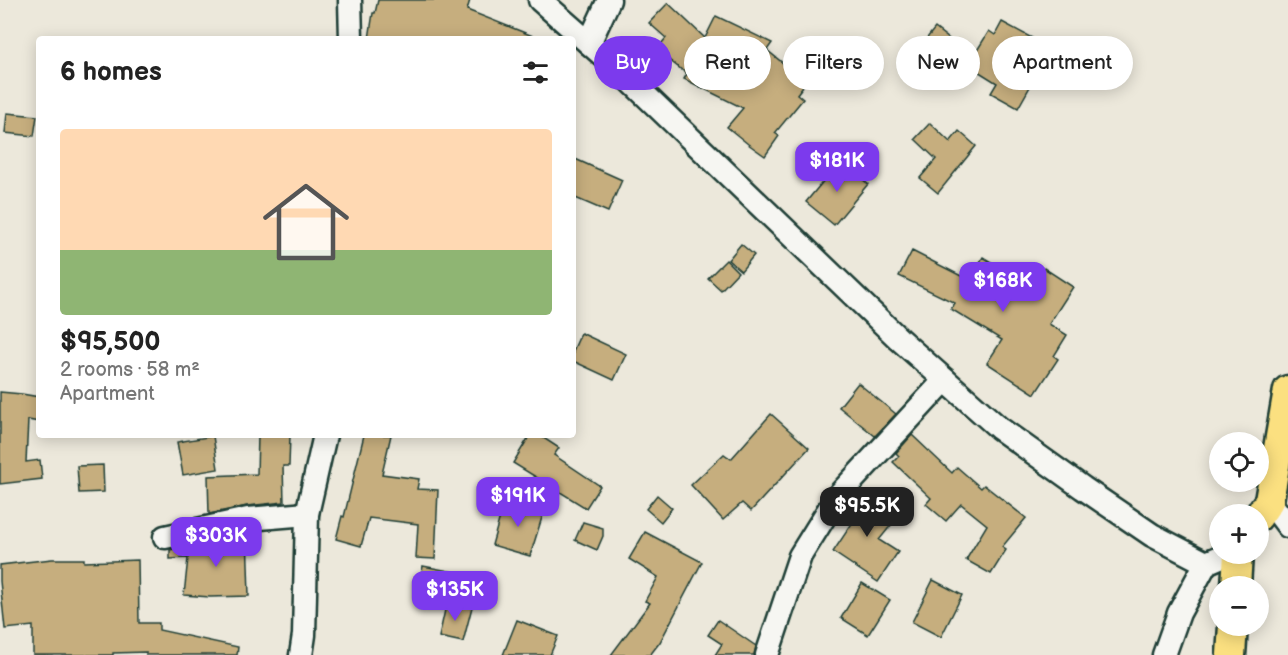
<!DOCTYPE html>
<html lang="en">
<head>
<meta charset="utf-8">
<style>
  :root { --surface:#fff; --page:#f6f6f6; --text:#222; --muted:#767676; --line:#e0e0e0; --accent:#7c3aed }
  body { margin:0; font-family:"Balsamiq Sans",sans-serif; background:var(--page); color:var(--text); height:100vh; display:flex; flex-direction:column; font-size:22px; white-space:nowrap }
  * { box-sizing:border-box; margin:0 }
  p { font-size:20px; color:var(--muted) }
  .icon { flex:none; width:33px; height:33px; fill:none; stroke:currentColor; stroke-width:2; stroke-linecap:round; stroke-linejoin:round }
  .map { position:relative; flex:1; overflow:hidden }
  .panel { position:absolute; left:36px; top:36px; width:540px; height:402px; display:flex; flex-direction:column; background:var(--surface); border-radius:6px; box-shadow:0 3px 15px #0003 }
  .panel>* { flex:none }
  .guide { position:absolute; left:594px; top:36px; width:570px; height:54px; display:flex; gap:12px }
  .controls { position:absolute; left:1209px; top:432px; display:grid; gap:12px }
  .controls a { display:grid; place-items:center; width:60px; height:60px; border-radius:50%; background:var(--surface); box-shadow:0 3px 15px #0003; font-size:30px }
  .price { position:absolute; translate:-50% -51px; padding:0 14px; border-radius:12px; background:var(--accent); color:#fff; font-size:20px; line-height:39px; filter:drop-shadow(0 2px 3px #0008) }
  .price::after { content:''; position:absolute; left:50%; top:36px; width:18px; height:14px; margin-left:-9px; background:inherit; clip-path:polygon(0 0,100% 0,50% 100%) }
  .price.on { background:#222; color:#fff }
  ul { padding:0; list-style:none }
  li { display:grid; align-content:center; gap:12px; height:318px; padding:0 24px }
  li+li { border-top:2px solid var(--line) }
  li span { display:grid; place-items:center; height:186px; border-radius:6px; color:#555 }
  li>.icon { margin-inline-start:auto }
  span .icon { width:108px; height:108px; fill:#fffc; stroke-width:1 }
  li b { font-size:26px }
  h2 { display:flex; justify-content:space-between; align-items:center; height:72px; padding:0 24px; font-size:26px }
  .chip { padding:0 21px; border-radius:27px; background:var(--surface); box-shadow:0 3px 15px #0003; font-size:21px; line-height:54px }
  .chip.on { background:var(--accent); color:#fff }
  .map>svg:first-child { display:block }
  .building { fill:#c6ae7e; stroke:#1f3d34; stroke-width:1.5 }
  .lines { fill:none; stroke-linecap:round; stroke-linejoin:round }
  .minor-casing { stroke:#1f3d34; stroke-width:27 }
  .major-casing { stroke:#1f3d34; stroke-width:33 }
  .minor { stroke:#f6f6f2; stroke-width:22 }
  .major { stroke:#fbe080; stroke-width:28 }
</style>
</head>
<body>
<div class="map">
<svg width="1288" height="655" viewBox="0 0 1288 655">
  <rect width="100%" height="100%" fill="#ece8db"/>
  <filter id="ink" filterUnits="userSpaceOnUse"><feTurbulence type="fractalNoise" baseFrequency=".0167" numOctaves="2"/><feDisplacementMap in="SourceGraphic" scale="12" xChannelSelector="R" yChannelSelector="G"/><feConvolveMatrix kernelMatrix="1 2 1 2 8 2 1 2 1" color-interpolation-filters="sRGB"/></filter>
  <g filter="url(#ink)">
    <g class="building">
      <path d="M378,0H470L467,10L538,38V39H369L373,13H375Z"/>
      <path d="M668,3L705,38L716,16L772,43L767,50L806,82L797,94L803,99L775,133L779,136L765,156L748,144L727,127L743,108L684,79L687,74L656,50L666,38L649,23Z"/>
      <path d="M1002,22L1032,38L1015,65L1036,76L1018,108L991,93L997,83L968,65L989,31L995,35Z"/>
      <path d="M935,28L949,39L926,69L911,58Z"/>
      <path d="M7,113L37,116L34,136L5,133Z"/>
      <path d="M930,123L950,142L959,131L976,146L938,193L920,178L936,159L915,139Z"/>
      <path d="M573,158L622,180L608,212L573,197Z"/>
      <path d="M840,161L868,184L834,225L806,202Z"/>
      <path d="M741,244L754,255L741,271L728,260Z"/>
      <path d="M912,251L969,280L983,257L1032,287L1044,268L1073,287L1049,324L1067,335L1054,356L1058,359L1035,394L987,363L1002,340L951,309L955,303L899,276Z"/>
      <path d="M726,260L738,272L721,290L708,278Z"/>
      <path d="M581,333L626,354L614,380L573,361V351Z"/>
      <path d="M858,383L896,414L875,436L839,407Z"/>
      <path d="M0,392L22,394L39,397V422L28,420L26,462L40,460L42,479L0,484Z"/>
      <path d="M771,414L809,448L751,511L742,503L723,520L691,485L724,454L731,459Z"/>
      <path d="M258,435H290L289,466H283L284,502L247,506L209,514L208,476L257,474Z"/>
      <path d="M364,435H391L382,474L419,479L417,489L438,490L435,559L416,558L418,524L369,518L361,546L336,539L342,516L344,517Z"/>
      <path d="M530,435H539L559,448L554,455L600,486L586,508L513,463Z"/>
      <path d="M912,435L952,473L957,467L981,488L984,485L1026,518L1002,547L1006,550L991,574L966,560L987,525L961,504L946,521L926,504L931,498L893,462L899,456L896,453Z"/>
      <path d="M213,436L218,469L183,475L177,442Z"/>
      <path d="M103,465L104,492L79,493L77,466Z"/>
      <path d="M861,491L896,519L879,540L898,552L878,582L833,552L855,519L844,510Z"/>
      <path d="M657,495L672,508L661,522L646,509Z"/>
      <path d="M505,499L544,511L530,556L492,545Z"/>
      <path d="M583,522L603,528V536L597,550L575,540Z"/>
      <path d="M645,532L702,562L660,642L650,655H611L650,603L645,601L658,577L629,559Z"/>
      <path d="M247,533L249,596L210,597L184,595L188,558L170,559V550Z"/>
      <path d="M52,559H84V562L138,560L139,623H159V630L238,647L237,655H146V652L113,653V655H33V626L5,629L0,581V565Z"/>
      <path d="M423,566L465,574L461,598L419,590Z"/>
      <path d="M933,580L962,595L941,637L912,622Z"/>
      <path d="M862,583L890,600L868,635L841,618Z"/>
      <path d="M447,601L472,607L463,642L439,637Z"/>
      <path d="M517,620L558,636L550,655H503Z"/>
      <path d="M718,620L756,646L754,655H715L722,644L708,635Z"/>
    </g>
    <g class="lines">
      <defs>
        <g id="minor">
          <path d="M350,0L351,39"/>
          <path d="M540,0L615,66L899,339L999,428L1083,488L1152,535L1206,563L1227,554"/>
          <path d="M589,43L609,0"/>
          <path d="M1269,501L1288,526"/>
          <path d="M165,537L248,519L307,514"/>
          <path d="M301,655L304,635L307,514L325,435"/>
          <path d="M767,655L800,556L836,498L945,380"/>
          <path d="M1164,655L1179,613L1206,563"/>
        </g>
        <g id="major">
          <path d="M1258,517L1269,501L1288,390"/>
          <path d="M1236,586L1238,554"/>
          <path d="M1231,655L1233,626"/>
        </g>
      </defs>
      <use href="#minor" class="minor-casing"/>
      <use href="#major" class="major-casing"/>
      <use href="#minor" class="minor"/>
      <use href="#major" class="major"/>
    </g>
  </g>
</svg>
<div class="controls">
<a><svg class="icon" aria-label="locate" viewBox="0 0 24 24"><circle cx="12" cy="12" r="6"/><path d="M12 2v4M12 18v4M2 12h4M18 12h4"/></svg></a>
<a>+</a>
<a>−</a>
</div>
<b class="price" style="left:837px;top:193px">$181K</b>
<b class="price" style="left:1003px;top:313px">$168K</b>
<b class="price" style="left:518px;top:528px">$191K</b>
<b class="price on" style="left:867px;top:538px">$95.5K</b>
<b class="price" style="left:216px;top:568px">$303K</b>
<b class="price" style="left:455px;top:622px">$135K</b>
<div class="guide">
<a class="chip on">Buy</a>
<a class="chip">Rent</a>
<a class="chip">Filters</a>
<a class="chip">New</a>
<a class="chip">Apartment</a>
</div>
<section class="panel">
<h2>6 homes<svg class="icon" aria-label="filters" viewBox="0 0 24 24"><path d="M4 7h16M4 17h16"/><circle cx="9" cy="7" r="2"/><circle cx="15" cy="17" r="2"/></svg></h2>
<ul>
<li><span style="background:linear-gradient(#ffd9b3 65%,#8fb573 0)"><svg class="icon" aria-label="home" viewBox="0 0 24 24"><path d="M3 11l9-7 9 7M6 9v11h12V9"/></svg></span><div><b>$95,500</b><p>2 rooms · 58 m²</p><p>Apartment</p></div></li>
</ul>
</section>
</div>
</body>
</html>
